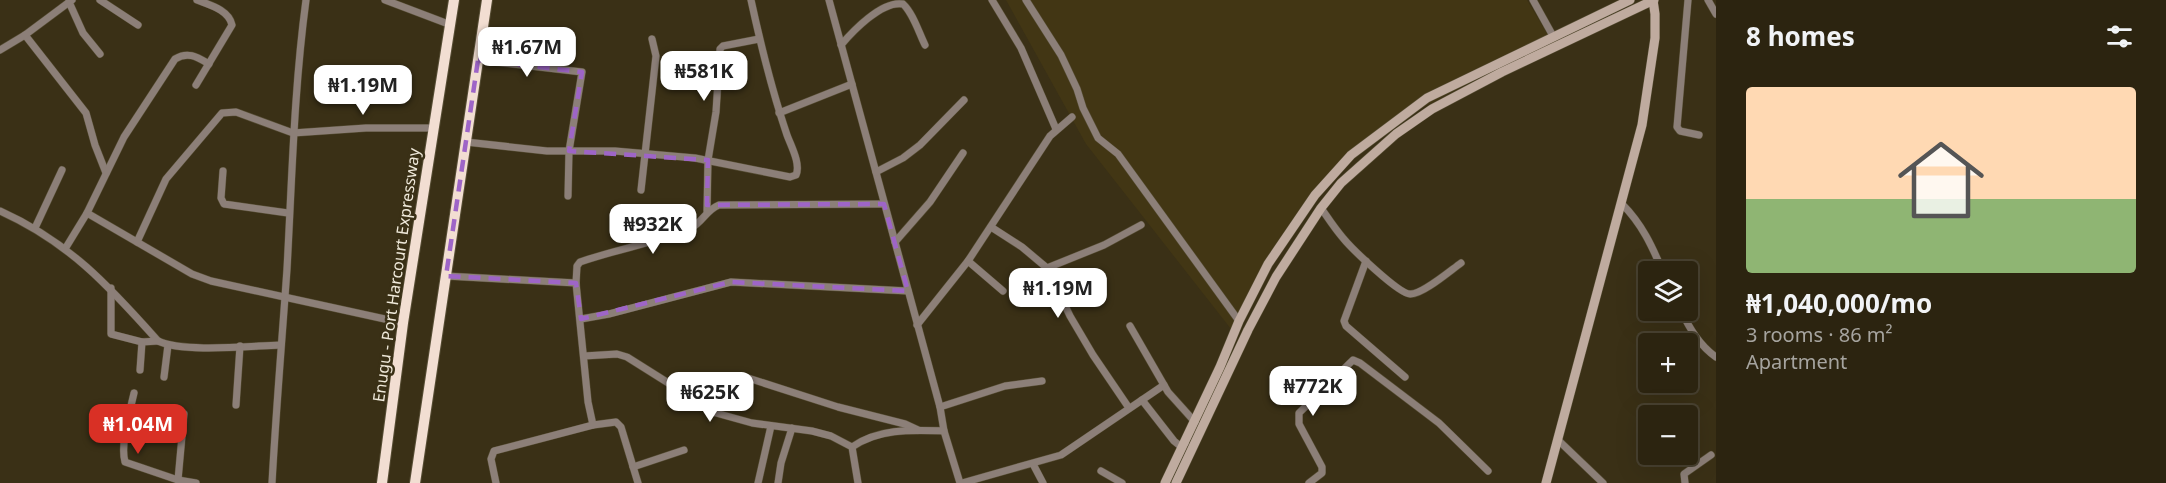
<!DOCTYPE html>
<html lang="en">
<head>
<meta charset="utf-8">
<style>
  :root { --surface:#2c2410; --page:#342c19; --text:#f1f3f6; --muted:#a6a49f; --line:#484130; --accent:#d93025 }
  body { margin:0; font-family:"Noto Sans",sans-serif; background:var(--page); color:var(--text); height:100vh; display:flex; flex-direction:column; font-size:22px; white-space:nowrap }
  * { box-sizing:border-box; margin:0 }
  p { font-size:20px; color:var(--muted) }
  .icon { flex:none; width:33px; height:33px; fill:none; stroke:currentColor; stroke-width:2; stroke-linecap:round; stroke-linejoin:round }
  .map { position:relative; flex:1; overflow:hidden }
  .details { display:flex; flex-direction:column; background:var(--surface); width:450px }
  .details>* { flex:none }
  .buttons { position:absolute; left:1638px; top:261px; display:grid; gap:12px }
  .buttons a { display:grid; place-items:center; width:60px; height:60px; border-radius:6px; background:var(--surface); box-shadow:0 6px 24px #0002,0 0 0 2px var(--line); font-size:30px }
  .price { position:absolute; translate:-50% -51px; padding:0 14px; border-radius:12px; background:#fff; color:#222; font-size:20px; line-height:39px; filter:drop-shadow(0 2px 3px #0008) }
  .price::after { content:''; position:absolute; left:50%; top:36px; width:18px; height:14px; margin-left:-9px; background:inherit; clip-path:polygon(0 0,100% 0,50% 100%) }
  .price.active { background:var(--accent); color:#fff }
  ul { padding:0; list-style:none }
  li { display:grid; align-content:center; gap:12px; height:318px; padding:0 30px }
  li+li { border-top:2px solid var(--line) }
  li span { display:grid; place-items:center; height:186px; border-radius:6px; color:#555 }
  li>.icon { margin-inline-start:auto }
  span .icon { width:108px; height:108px; fill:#fffc; stroke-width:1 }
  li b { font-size:26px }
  h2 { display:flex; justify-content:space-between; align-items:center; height:72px; padding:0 30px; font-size:26px }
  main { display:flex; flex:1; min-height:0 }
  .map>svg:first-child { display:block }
  .built { fill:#423614 }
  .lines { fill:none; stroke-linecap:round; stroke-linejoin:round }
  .minor-casing { stroke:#574e35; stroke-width:8 }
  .secondary-casing { stroke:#574e35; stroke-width:10 }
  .trunk-casing { stroke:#574e35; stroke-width:12 }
  .minor { stroke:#8c7f78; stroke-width:7 }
  .secondary { stroke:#bfab9f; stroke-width:9 }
  .trunk { stroke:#f2ded2; stroke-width:10 }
  .marked { fill:none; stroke:#9e65c7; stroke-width:4.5; stroke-dasharray:12 8; stroke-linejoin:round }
  .labels { text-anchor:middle; stroke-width:5; stroke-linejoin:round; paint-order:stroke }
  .street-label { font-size:16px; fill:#efe9da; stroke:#3a3016 }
</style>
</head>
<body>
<main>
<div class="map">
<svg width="1716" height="483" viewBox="0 0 1716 483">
  <rect width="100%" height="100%" fill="#3a3016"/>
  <path class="built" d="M1006,0H1527L1551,40L1399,120L1329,173L1231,329L1086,144Z"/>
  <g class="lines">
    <defs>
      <g id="minor">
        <path d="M100,0L138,25"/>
        <path d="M385,0L451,25"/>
        <path d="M829,0L940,407L944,431L960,483"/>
        <path d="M992,0L1021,48L1056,129"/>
        <path d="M1026,0L1061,55L1077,89L1083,108L1098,138L1118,154L1239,321"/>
        <path d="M1533,0L1553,36"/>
        <path d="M1688,0L1677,127L1680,131L1699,135"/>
        <path d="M1708,0L1716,14"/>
        <path d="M69,2L83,33L100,54"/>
        <path d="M25,35L86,113L95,145L106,173"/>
        <path d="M841,45C852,32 882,0 903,4C913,13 919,33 925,45"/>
        <path d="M0,50L25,35L72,0"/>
        <path d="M478,60L582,72L569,151L568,196"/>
        <path d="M196,85L232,25C229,10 210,5 197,0"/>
        <path d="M779,113L852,84"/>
        <path d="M466,142L547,151H615L695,158L790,177L796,175C801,164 791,146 787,135C772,91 761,46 751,0"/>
        <path d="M223,171L221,198L224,204L288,213"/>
        <path d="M876,172L903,158L920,145L964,100"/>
        <path d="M641,190L656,56L652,39"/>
        <path d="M1622,204C1642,224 1652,246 1663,272"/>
        <path d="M1321,208C1328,218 1335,229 1343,238C1352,249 1399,294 1410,294C1422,295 1451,270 1461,263"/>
        <path d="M0,211C69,242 109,286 158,341C184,353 249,346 280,345"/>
        <path d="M707,211L708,160L716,112L720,49L723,46L759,39"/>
        <path d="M87,213L192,274L211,281L403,323"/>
        <path d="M991,227L1022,247L1047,268L1070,316L1093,355L1129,408"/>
        <path d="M35,228L62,170"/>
        <path d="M137,242L166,179L222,113L236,112L293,133L366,128H433"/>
        <path d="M895,242L930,202L963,153"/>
        <path d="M65,249L87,213L124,137L175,59C188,51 197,57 209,64"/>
        <path d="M968,261L1003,291"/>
        <path d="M1366,261L1344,321L1346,326L1405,377"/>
        <path d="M1047,268L1104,245L1141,225"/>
        <path d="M446,276L576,283"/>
        <path d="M111,288V334L142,342L158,341"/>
        <path d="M1681,310C1689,328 1700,346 1716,357"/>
        <path d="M581,319L609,314L731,282L908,291"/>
        <path d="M917,325L968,261L1050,136L1072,117"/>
        <path d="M1130,326L1168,392L1195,422"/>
        <path d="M584,356L617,354L627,357L716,413L752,423L812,431L831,436L852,447L858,483"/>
        <path d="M140,370L142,342"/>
        <path d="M164,377L168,345"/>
        <path d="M748,378L838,407L905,424L918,430"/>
        <path d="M134,393C130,411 120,445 125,462L178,480L196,483"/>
        <path d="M1142,400L1174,441L1179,445L1185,443"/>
        <path d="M236,405L240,346"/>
        <path d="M940,407L1005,386L1042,381"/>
        <path d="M593,425L588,402L576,283L577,266L580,262C617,249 655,243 691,228C703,222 706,210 719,205L884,204"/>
        <path d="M1558,440L1603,483"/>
        <path d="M852,447C879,428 912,430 944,431"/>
        <path d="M1033,464L1043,483"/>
        <path d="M633,467L684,450"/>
        <path d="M1101,471L1122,483"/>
        <path d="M178,480L184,414"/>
        <path d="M272,483C276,411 282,340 287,269C292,179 294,89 306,0"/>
        <path d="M496,483L491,459L494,451L593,425L616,422L621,427L638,483"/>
        <path d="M758,483L771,426"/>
        <path d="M778,483L781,463L792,428"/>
        <path d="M962,483L1061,455L1164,385"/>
        <path d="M1309,483L1322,473V467L1299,424V413L1353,360L1360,363L1439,423L1488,471"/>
        <path d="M1685,483L1684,474L1711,455"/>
      </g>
      <g id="secondary">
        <path d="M1165,483L1220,367L1239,321L1268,264L1315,195L1351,155L1427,98L1630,0"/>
        <path d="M1176,483L1248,330L1276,277L1321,208L1341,183L1396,134L1432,109L1502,72L1654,0"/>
        <path d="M1546,483L1642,125L1655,38V14L1653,0"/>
      </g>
      <g id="trunk">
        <path d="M382,483L403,323L454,0"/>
        <path d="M415,483L487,0"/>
      </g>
    </defs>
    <use href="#minor" class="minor-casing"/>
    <use href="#secondary" class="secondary-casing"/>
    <use href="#trunk" class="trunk-casing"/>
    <use href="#minor" class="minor"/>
    <use href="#secondary" class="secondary"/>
    <use href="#trunk" class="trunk"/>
  </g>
  <path class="marked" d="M478,60L582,72L569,151L708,160L707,205L884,204L908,291L731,282L581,319L576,283L446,276Z"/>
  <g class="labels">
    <g class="street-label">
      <text transform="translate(396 275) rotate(-82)" y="6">Enugu - Port Harcourt Expressway</text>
    </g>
  </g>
</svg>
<div class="buttons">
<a><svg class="icon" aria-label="layers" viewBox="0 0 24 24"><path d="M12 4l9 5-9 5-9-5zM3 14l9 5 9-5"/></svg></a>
<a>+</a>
<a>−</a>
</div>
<b class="price" style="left:527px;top:78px">₦1.67M</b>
<b class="price" style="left:704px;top:102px">₦581K</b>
<b class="price" style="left:363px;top:116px">₦1.19M</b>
<b class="price" style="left:653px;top:255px">₦932K</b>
<b class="price" style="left:1058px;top:319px">₦1.19M</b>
<b class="price" style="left:1313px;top:417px">₦772K</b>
<b class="price" style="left:710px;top:423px">₦625K</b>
<b class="price active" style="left:138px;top:455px">₦1.04M</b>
</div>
<section class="details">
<h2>8 homes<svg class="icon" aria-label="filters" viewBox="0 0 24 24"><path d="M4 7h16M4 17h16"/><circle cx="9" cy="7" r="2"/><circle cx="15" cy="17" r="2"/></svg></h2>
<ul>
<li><span style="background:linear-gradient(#ffd9b3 60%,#8fb573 0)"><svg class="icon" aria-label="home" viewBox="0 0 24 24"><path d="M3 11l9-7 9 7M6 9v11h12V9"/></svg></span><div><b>₦1,040,000/mo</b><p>3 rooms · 86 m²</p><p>Apartment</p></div></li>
</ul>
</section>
</main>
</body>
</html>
